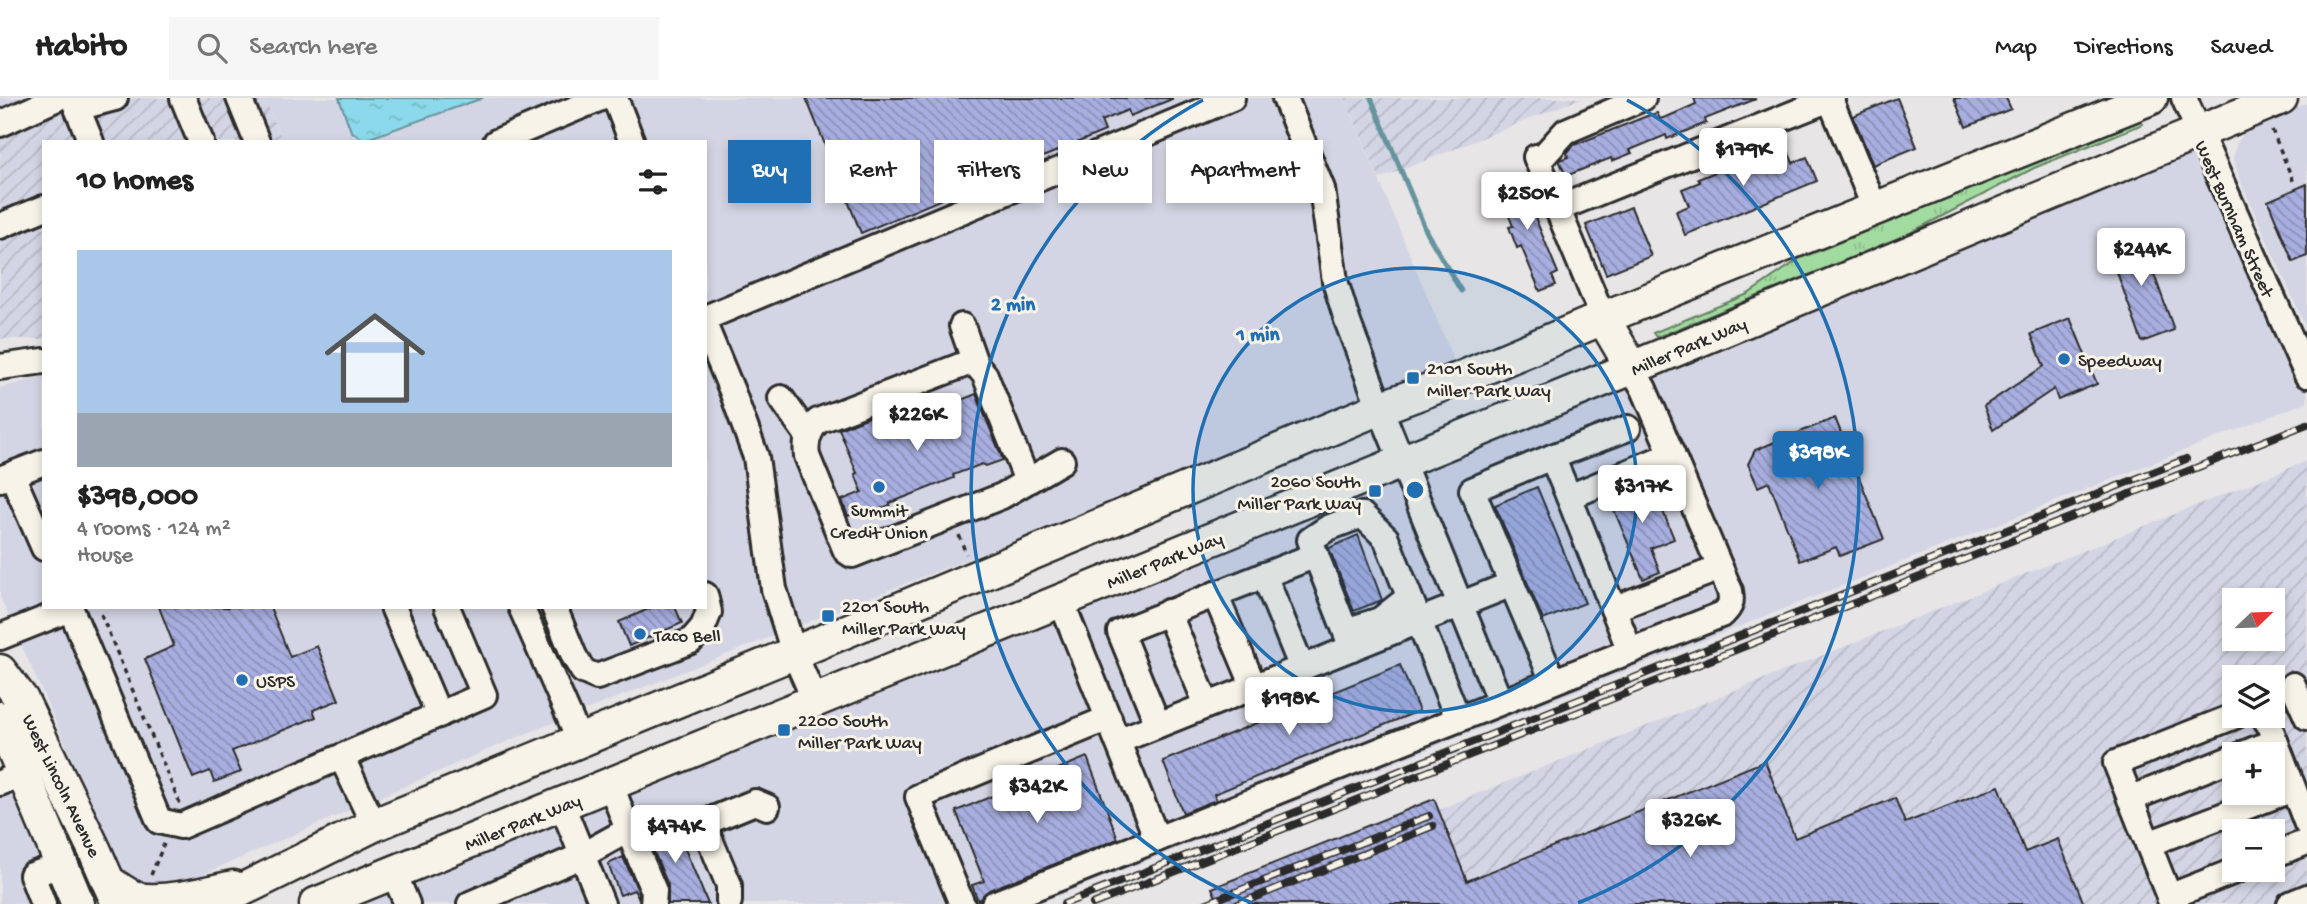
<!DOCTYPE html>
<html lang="en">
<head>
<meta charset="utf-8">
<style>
  :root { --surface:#fff; --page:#f6f6f6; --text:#222; --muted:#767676; --line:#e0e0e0; --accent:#1f6fb2 }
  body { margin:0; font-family:"Gochi Hand",sans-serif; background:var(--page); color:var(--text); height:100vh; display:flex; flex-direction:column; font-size:26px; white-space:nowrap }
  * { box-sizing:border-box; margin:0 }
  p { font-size:23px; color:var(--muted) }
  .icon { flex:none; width:38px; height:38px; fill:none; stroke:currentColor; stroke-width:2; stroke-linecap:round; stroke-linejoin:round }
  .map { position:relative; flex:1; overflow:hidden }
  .drawer { position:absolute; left:42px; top:42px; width:665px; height:469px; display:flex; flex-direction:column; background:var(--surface); border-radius:0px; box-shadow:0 4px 10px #0003 }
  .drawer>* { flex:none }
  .banner { position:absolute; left:728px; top:42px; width:665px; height:63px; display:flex; gap:14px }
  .needle { width:46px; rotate:67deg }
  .fabs { position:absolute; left:2222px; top:490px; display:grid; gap:14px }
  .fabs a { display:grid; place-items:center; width:63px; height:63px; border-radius:0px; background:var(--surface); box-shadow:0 4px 10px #0003; font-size:35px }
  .price { position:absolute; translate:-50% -60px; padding:0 16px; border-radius:7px; background:#fff; color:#222; font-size:23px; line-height:46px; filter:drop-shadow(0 2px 4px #0008) }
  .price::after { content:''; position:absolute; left:50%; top:42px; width:21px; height:16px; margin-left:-10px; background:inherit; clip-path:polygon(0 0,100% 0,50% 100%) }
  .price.current { background:var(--accent); color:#fff }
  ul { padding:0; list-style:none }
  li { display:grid; align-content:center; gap:14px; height:371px; padding:0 35px }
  li span { display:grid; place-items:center; height:217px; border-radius:0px; color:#555 }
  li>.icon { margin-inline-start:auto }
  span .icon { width:126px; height:126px; fill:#fffc; stroke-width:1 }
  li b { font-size:30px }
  h2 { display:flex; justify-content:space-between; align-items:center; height:84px; padding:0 35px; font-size:30px }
  .chip { padding:0 24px; border-radius:0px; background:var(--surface); box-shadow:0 4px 10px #0003; font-size:24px; line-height:63px }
  .chip.current { background:var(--accent); color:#fff }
  header { display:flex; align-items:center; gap:42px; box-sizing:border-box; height:98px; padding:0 35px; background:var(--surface); border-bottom:2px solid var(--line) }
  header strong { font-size:33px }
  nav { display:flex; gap:38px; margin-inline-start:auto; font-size:24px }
  .search { width:490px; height:63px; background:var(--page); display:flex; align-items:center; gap:18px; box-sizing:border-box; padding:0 24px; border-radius:0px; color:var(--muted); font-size:26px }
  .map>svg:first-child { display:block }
  .built { fill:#d4d5e4 }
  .industrial { fill:url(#industrial-furrows); fill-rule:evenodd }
  .grass { fill:url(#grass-tufts); stroke:#668365; stroke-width:2 }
  .water { fill:url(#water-ripples); stroke:#65939e; stroke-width:2 }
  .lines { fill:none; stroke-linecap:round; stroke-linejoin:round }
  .stream { stroke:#65939e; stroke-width:5 }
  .building { fill:url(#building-back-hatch); stroke:#2b2b2b; stroke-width:2 }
  .minor-casing { stroke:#2b2b2b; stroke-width:30 }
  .major-casing { stroke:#2b2b2b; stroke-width:37 }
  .path { stroke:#2b2b2b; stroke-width:3.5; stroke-dasharray:5 5; stroke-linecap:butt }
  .minor { stroke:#f7f3e8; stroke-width:24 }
  .major { stroke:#f7f3e8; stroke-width:32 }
  .rail-casing { stroke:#2b2b2b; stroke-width:8 }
  .rail { stroke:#f7f3e8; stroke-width:5; stroke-dasharray:16; stroke-linecap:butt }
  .ring { fill:none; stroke:#1f6fb2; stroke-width:3.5 }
  .poi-dot { fill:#1f6fb2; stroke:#f7f3e8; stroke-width:2.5 }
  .labels { text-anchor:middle; stroke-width:6; stroke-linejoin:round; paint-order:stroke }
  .street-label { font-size:19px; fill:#2b2b2b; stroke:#f7f3e8 }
  .poi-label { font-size:19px; fill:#2b2b2b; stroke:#f7f3e8; text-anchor:start }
  .centre { fill:#1f6fb2; stroke:#f7f3e8; stroke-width:3.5 }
  .ring-label { font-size:21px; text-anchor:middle; font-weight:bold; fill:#1f6fb2; stroke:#f7f3e8; stroke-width:6; stroke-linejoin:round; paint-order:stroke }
</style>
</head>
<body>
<header>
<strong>Habito</strong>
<div class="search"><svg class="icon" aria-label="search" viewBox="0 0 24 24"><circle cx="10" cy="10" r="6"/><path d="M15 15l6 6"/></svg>Search here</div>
<nav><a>Map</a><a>Directions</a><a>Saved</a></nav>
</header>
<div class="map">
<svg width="2307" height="806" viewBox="0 0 2307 806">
  <defs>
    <pattern id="industrial-furrows" width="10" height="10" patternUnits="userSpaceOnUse" patternTransform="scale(1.75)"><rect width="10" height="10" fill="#d4d5e4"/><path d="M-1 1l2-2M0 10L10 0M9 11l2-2" fill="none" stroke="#b6b7c4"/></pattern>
    <pattern id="grass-tufts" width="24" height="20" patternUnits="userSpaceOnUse" patternTransform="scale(1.75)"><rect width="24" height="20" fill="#a2db9f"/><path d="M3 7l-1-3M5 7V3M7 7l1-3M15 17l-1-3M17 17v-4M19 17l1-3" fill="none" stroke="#8cbc89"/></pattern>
    <pattern id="water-ripples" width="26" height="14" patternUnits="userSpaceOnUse" patternTransform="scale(1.75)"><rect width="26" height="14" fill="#8bd9ea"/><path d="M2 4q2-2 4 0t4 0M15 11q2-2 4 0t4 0" fill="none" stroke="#78bac9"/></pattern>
    <pattern id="building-back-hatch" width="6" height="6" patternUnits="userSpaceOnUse" patternTransform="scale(1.75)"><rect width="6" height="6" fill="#a8afe0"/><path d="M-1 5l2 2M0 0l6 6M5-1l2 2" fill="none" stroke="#898fb6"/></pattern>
  </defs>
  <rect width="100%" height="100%" fill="#e7e5e6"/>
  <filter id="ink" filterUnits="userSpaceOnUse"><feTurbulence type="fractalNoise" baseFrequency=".0143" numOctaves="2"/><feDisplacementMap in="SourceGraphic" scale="14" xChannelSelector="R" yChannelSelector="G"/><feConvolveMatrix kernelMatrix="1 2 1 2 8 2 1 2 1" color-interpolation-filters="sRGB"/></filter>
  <g filter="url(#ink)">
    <g class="built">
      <path d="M264,0H1345L1456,268L515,640L190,782L146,791L120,769L0,499V290L44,278V509H705V44H283Z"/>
      <path d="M2307,5V232L2240,82L2233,60L2236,46L2248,30Z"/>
      <path d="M2198,34L2307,277V304L1037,806H317Z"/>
      <path d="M0,620L78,806H0Z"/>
    </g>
    <g class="industrial">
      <path d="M0,0H264L283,44H44V241H0Z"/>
      <path d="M1345,0H1582L1379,81Z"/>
      <path d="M2307,363V806H1234L1457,704ZM2235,502H2273V541H2235ZM2235,579H2273V618H2235ZM2235,656H2273V695H2235ZM2235,733H2273V772H2235Z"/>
    </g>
    <path class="grass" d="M2140,21L2143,26L2034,70L1906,137L1665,236L1656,239L1653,235L1748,196L1801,160Z"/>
    <path class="water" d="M339,0H483L364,42L351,33Z"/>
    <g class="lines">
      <path class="stream" d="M1371,0L1427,135L1461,193"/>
    </g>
    <g class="building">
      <path d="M806,0H1172V1L1130,18L1128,12L1101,23L1105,33L861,135Z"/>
      <path d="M1694,0L1756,1L1705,21L1706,25L1667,41L1666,37L1630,52L1632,55L1612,63L1611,60L1566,78L1559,62L1568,59L1567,55L1574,47L1647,18L1657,15L1660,21L1669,18L1696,6Z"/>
      <path d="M1897,0L1917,49L1873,67L1853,18Z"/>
      <path d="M1954,0H2006L2011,11L1966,29Z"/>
      <path d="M1786,48L1793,65L1807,59L1817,83L1685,137L1676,113L1689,108L1682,91L1700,84L1698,81L1769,52L1770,55Z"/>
      <path d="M1511,77L1514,86L1520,83L1558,175L1552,178L1556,187L1540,193L1521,148L1517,150L1509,129L1513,128L1495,83Z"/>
      <path d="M2307,86V158L2293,164L2268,103Z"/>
      <path d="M1631,109L1651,158L1606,176L1586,127Z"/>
      <path d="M2140,137L2174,232L2142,244L2108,149Z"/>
      <path d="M2070,220L2097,286L2058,302L2054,291L1993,332L1984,308L2044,268L2031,236Z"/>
      <path d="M976,296L1003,362L986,368L982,366L953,377L954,380L890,405V407L874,414L869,410L848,418L842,402L862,394L855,376L857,375L839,331L879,315L886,332Z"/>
      <path d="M1835,320L1884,441L1840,458L1836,449L1800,463L1769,384L1758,389L1748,366L1755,352Z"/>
      <path d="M1651,383L1674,441L1651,450L1660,474L1643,481L1609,400Z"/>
      <path d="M1537,389L1585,505L1543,522L1495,407Z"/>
      <path d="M1358,437L1382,502L1354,513L1329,450Z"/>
      <path d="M159,509H270L290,559L317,548L339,602L313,612L316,619L232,653L241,674L214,684L210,673L193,680L145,561L174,548Z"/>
      <path d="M653,509H675L682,525L629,548L619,524Z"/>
      <path d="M1400,567L1419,613L1214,696L1216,702L1183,715L1163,663Z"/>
      <path d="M1087,659L1118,741L989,792L978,803L972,787L984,783L956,713Z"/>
      <path d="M1765,663L1795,740L1895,700L1905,725L1999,688L2025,754L2058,741L2084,806H1219L1212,790L1434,701L1467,783Z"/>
      <path d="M672,720L708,806H668V787L644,731Z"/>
      <path d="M623,759L639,795L638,799L634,792L620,797L608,766Z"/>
    </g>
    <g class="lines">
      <defs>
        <g id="minor">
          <path d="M73,0L91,44"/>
          <path d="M183,0L201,44"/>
          <path d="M239,0L257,44"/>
          <path d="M615,0L632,44"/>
          <path d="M1285,0L1322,91L1335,183L1348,225L1380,310L1500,604"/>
          <path d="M2184,0L2307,277"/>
          <path d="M1830,1L1875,111"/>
          <path d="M77,10L115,0"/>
          <path d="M0,26L57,0"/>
          <path d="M496,44L601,0"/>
          <path d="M1536,59L1603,220"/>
          <path d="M1538,64L1566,33L1643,0"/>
          <path d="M1557,111L1832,0"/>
          <path d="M0,128L44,110"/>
          <path d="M705,220L1232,0"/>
          <path d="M705,228L732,293L756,359L774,491L794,555L815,603"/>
          <path d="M962,228L975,265"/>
          <path d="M0,269L44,263"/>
          <path d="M781,300L808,338"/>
          <path d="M1552,359L1472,392L1553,583"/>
          <path d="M12,377L44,450"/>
          <path d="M0,381L44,364"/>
          <path d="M1027,383L985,277L975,265H968L818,323C808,333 805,344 807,358L846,453L852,457L1002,398L1062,363"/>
          <path d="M1569,399L1552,359L1628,330"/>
          <path d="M1264,477L1302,570"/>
          <path d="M1215,496L1254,589"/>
          <path d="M1061,503L1157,741"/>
          <path d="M70,509L159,723L181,728L484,597L447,509"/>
          <path d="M393,509L439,617"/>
          <path d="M521,509L580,643"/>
          <path d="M554,509L574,558L583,573L597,579L691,543L703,529L709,514L705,497"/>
          <path d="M1613,511L1720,470"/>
          <path d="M1168,514L1207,607"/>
          <path d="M1346,533L1380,522L1408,500"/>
          <path d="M0,539L70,511"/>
          <path d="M1352,550L1310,442L1328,430L1362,417L1386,440L1458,621"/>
          <path d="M1630,553L1569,399L1672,356"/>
          <path d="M2293,587L2307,619"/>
          <path d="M2262,618L2269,627L2307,726"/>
          <path d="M1158,627L1120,534L1316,457"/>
          <path d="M1118,643L1512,486"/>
          <path d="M2243,656L2275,643"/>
          <path d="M342,660L374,727"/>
          <path d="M0,685L23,675"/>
          <path d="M2130,701L2235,659"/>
          <path d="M562,707L602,806"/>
          <path d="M628,732L654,793L653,806"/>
          <path d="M2148,746L2293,691"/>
          <path d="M2273,757L2307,744"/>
          <path d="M393,773L407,806"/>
          <path d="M2169,799L2237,772"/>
          <path d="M729,803V787L706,732L711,722L755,704L767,709"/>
          <path d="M43,806L32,777L61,767"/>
          <path d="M470,806L581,758L628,732L611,687"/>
          <path d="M962,806L918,699L1109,620"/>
          <path d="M994,806L1723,516C1731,508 1732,504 1730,493L1644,291L1632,270"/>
          <path d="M2172,806L2116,665L2235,618"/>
          <path d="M2290,806L2307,799"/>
        </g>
        <g id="major">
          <path d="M1603,220L1632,270"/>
          <path d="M0,573L22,602L95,753L118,806"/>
          <path d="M0,620L78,806"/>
          <path d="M109,784C118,790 128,798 138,801C166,806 206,795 233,789"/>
          <path d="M213,806L374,727L794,555L1380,310L1461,280L1603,220L2151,0"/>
          <path d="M316,806L1632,270L2281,0"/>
        </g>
      </defs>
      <use href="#minor" class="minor-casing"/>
      <use href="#major" class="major-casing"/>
      <g class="path">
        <path d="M2272,32L2295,87"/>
        <path d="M959,437L966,456"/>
        <path d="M101,516L180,706"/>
        <path d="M151,777L164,746"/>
      </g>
      <use href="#minor" class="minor"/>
      <use href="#major" class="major"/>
      <defs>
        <g id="rail">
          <path d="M1064,806L2186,361"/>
          <path d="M1093,806L2307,326"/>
          <path d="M1205,806L1429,718"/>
          <path d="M1238,806L1433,728"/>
        </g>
      </defs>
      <use href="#rail" class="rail-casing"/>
      <use href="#rail" class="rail"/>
    </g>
  </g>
  <circle cx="1415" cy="392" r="222" fill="#1f6fb2" fill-opacity=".12"/>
  <g class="ring">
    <circle cx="1415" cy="392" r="222"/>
    <path d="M1252 805A444 444 0 0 1 1203 2M1627 2A444 444 0 0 1 1578 805"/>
  </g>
  <g class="poi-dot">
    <circle cx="2064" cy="261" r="7"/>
    <rect x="1406" y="273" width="14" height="14" rx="3.5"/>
    <circle cx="879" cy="389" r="7"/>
    <rect x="1368" y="386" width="14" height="14" rx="3.5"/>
    <rect x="821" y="511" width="14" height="14" rx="3.5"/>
    <circle cx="640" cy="536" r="7"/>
    <circle cx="242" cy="582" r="7"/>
    <rect x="777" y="625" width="14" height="14" rx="3.5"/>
  </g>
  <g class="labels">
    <g class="street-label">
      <text transform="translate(2236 120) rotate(66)" y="7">West Burnham Street</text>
      <text transform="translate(1688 247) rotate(-23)" y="7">Miller Park Way</text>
      <text transform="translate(1164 461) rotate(-22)" y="7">Miller Park Way</text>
      <text transform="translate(63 687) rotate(64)" y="7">West Lincoln Avenue</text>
      <text transform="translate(522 723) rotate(-22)" y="7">Miller Park Way</text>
    </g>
    <g class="poi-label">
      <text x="2078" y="268">Speedway</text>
      <text x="1427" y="276">2101 South<tspan x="1427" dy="22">Miller Park Way</tspan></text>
      <text x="1361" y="389" text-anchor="end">2060 South<tspan x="1361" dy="22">Miller Park Way</tspan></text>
      <text x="879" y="418" text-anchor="middle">Summit<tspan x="879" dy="22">Credit Union</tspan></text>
      <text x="842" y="514">2201 South<tspan x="842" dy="22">Miller Park Way</tspan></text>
      <text x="654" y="543">Taco Bell</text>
      <text x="256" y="589">USPS</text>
      <text x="798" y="628">2200 South<tspan x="798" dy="22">Miller Park Way</tspan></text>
    </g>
  </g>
  <circle cx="1415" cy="392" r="10" class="centre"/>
  <g class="ring-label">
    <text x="1013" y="212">2 min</text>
    <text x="1258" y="242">1 min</text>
  </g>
</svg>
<div class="fabs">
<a><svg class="needle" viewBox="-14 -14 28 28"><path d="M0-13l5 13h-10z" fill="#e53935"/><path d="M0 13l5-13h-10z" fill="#767676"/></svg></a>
<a><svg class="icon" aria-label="layers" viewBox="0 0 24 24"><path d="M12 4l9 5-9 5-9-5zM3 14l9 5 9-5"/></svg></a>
<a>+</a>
<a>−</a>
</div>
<b class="price" style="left:1743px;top:90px">$179K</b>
<b class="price" style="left:1527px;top:134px">$250K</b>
<b class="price" style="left:2141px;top:190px">$244K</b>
<b class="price" style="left:917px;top:355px">$226K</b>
<b class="price current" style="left:1818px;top:393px">$398K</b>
<b class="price" style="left:1642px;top:427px">$317K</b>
<b class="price" style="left:1289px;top:639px">$198K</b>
<b class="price" style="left:1037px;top:727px">$342K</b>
<b class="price" style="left:1690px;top:761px">$326K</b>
<b class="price" style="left:675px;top:767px">$474K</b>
<div class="banner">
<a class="chip current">Buy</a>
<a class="chip">Rent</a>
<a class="chip">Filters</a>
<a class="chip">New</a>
<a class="chip">Apartment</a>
</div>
<section class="drawer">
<h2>10 homes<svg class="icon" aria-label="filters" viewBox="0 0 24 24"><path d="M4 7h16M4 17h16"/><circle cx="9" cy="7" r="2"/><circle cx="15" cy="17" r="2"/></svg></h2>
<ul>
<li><span style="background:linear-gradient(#a9c7e8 75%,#9aa5b1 0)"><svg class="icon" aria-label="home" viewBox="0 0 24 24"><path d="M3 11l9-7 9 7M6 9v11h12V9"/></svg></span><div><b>$398,000</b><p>4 rooms · 124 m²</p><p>House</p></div></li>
</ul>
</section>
</div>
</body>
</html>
